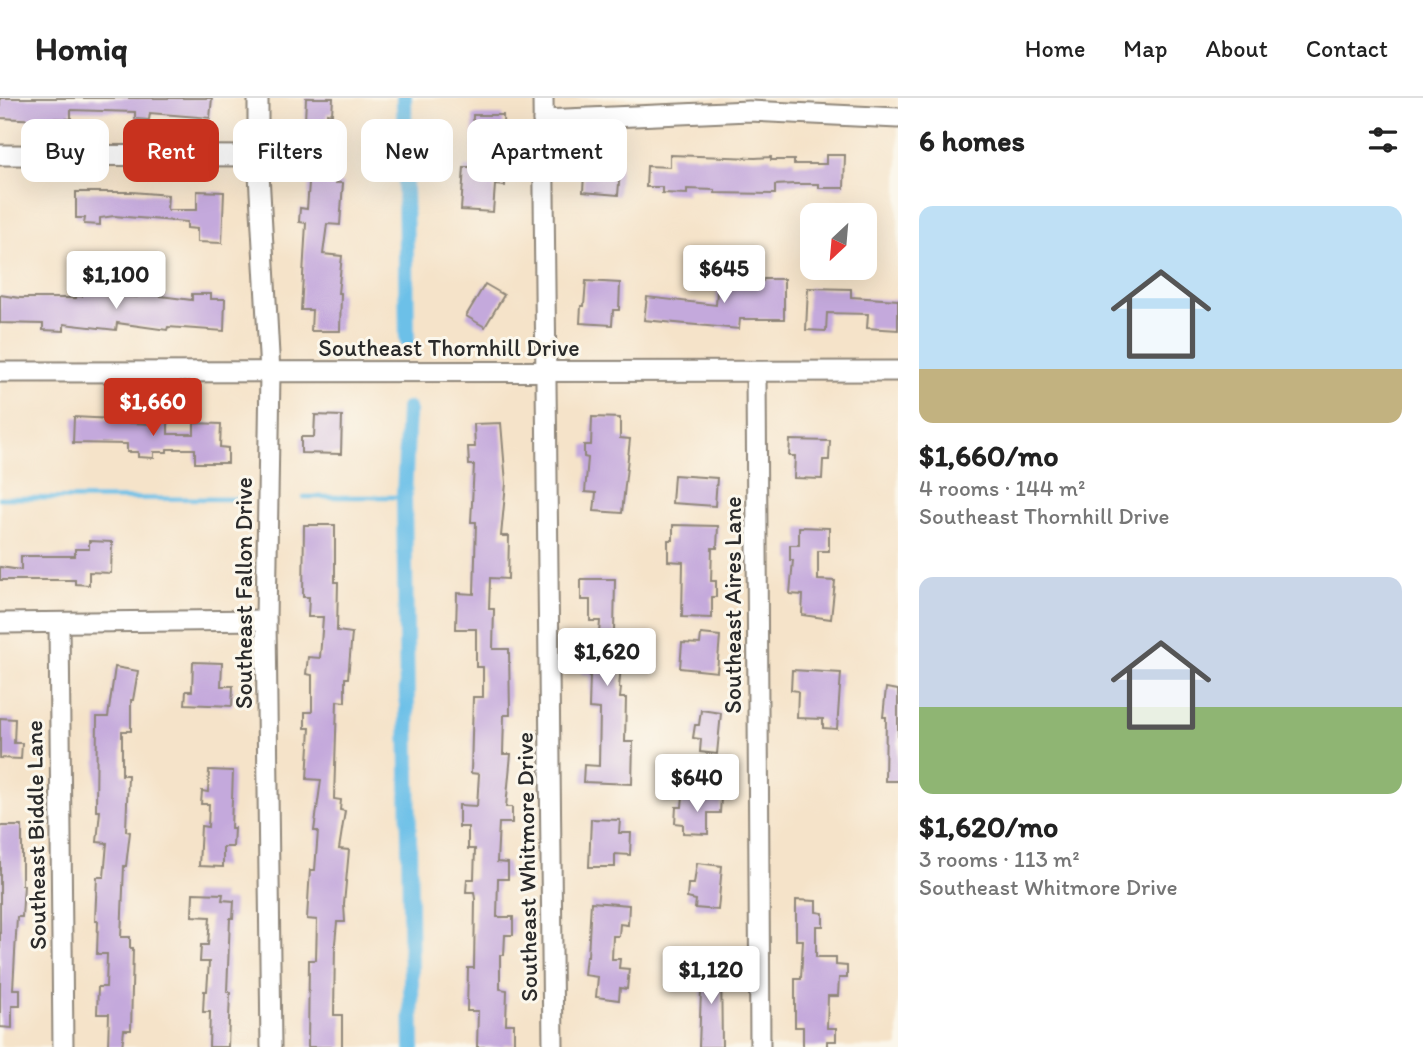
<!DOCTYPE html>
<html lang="en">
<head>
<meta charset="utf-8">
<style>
  :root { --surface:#fff; --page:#f2f2f2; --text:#222; --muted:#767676; --line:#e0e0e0; --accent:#c8321e }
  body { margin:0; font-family:Itim,sans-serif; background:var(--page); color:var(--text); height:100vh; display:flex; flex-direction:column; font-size:26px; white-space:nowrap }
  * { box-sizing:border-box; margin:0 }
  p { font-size:23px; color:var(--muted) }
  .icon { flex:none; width:38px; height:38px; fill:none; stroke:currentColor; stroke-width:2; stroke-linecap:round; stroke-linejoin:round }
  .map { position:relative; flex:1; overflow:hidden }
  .sheet { display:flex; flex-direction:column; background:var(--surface); width:525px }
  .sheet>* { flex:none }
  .guide { position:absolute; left:21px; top:21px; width:665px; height:63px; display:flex; gap:14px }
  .needle { width:46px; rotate:206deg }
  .fabs { position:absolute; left:800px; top:105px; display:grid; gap:14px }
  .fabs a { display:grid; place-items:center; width:77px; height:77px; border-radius:14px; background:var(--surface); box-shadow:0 7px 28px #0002; font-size:35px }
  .price { position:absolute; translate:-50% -60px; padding:0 16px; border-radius:7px; background:#fff; color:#222; font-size:23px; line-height:46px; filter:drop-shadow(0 2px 4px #0008) }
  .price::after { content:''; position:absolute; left:50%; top:42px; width:21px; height:16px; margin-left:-10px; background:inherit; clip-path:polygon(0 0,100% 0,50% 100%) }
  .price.current { background:var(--accent); color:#fff }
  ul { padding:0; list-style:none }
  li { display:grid; align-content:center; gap:14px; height:371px; padding:0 21px }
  li span { display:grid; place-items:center; height:217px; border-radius:14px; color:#555 }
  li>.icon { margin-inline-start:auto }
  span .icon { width:126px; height:126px; fill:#fffc; stroke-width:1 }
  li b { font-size:30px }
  h2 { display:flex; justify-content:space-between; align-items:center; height:84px; padding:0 21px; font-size:30px }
  .tag { padding:0 24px; border-radius:14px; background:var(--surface); box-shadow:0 7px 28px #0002; font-size:24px; line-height:63px }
  .tag.current { background:var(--accent); color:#fff }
  header { display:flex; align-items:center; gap:42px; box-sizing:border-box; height:98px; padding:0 35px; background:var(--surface); border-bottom:2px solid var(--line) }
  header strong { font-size:33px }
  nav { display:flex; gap:38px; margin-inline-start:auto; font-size:24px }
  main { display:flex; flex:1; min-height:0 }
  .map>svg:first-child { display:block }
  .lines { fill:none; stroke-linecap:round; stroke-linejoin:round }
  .stream { stroke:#6cc0e8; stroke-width:4.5 }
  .canal { stroke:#6cc0e8; stroke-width:16 }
  .building { fill:#c4a9dc }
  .minor-casing { stroke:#90877a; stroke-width:23 }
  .minor { stroke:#fff; stroke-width:19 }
  .labels { text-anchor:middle; stroke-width:6; stroke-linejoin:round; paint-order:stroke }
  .street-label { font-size:24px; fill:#2b2b2b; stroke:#fbf7ec }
</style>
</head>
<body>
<header>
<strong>Homiq</strong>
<nav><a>Home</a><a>Map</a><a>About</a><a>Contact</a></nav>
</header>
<main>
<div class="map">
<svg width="898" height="949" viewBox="0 0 898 949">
  <rect width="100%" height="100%" fill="#fbf7ec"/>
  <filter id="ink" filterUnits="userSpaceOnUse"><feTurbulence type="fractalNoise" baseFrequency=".0143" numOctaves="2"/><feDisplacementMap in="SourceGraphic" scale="14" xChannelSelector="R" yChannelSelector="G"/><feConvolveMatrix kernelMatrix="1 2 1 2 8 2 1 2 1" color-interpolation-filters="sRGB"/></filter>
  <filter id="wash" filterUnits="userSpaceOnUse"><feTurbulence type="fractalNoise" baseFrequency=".00686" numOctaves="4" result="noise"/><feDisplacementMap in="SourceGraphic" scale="28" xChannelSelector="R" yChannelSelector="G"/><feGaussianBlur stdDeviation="1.57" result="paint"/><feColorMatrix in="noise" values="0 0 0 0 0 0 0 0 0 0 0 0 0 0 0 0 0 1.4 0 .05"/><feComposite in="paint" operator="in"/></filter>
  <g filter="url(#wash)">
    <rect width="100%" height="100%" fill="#f5e3c9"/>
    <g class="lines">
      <g class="stream">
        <path d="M304,399H404"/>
        <path d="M0,400L241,401"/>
      </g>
      <g class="canal">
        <path d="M404,0L407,242"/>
        <path d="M408,311L404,399L412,949"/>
      </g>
    </g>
    <g id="blocks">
      <g class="building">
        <path d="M0,0H212L210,20L150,15L149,22L135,21V14L71,12V21L40,20V22L0,20Z"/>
        <path d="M306,0H333L332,16L327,15V40H337L335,85H343L340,127L327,126L323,156L342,158L338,195H341L340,233H311L312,212H301L306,125L299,124L300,110L307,111L310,72H306L307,48L304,47Z"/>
        <path d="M473,17H503L505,88L495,87L493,114L461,112L464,69H472Z"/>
        <path d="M670,57L755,60L771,59V62H794V66H826V57H845L844,90H819V86H794L775,87V96L715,95V92L687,91V96L662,95V89H646L647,68L670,69Z"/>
        <path d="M585,58L621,61L618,97L583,94Z"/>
        <path d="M197,93L224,94L222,145L197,144V131L187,130V124L114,118L100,120V127L84,126L85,120H76V94H132L168,97L167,112H197Z"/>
        <path d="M718,179L763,183V181H784V221H740L739,231L644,222L647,199L716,207Z"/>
        <path d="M586,183L620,185L619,212H613L612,227L580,225L581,208H584Z"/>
        <path d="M485,186L504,197L485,229L466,218Z"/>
        <path d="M83,188L106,189L105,197L137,199L139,188L161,190L160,198L192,202V196H211V201H225L224,233L168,229L167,232L117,225L116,232L64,226V233L43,232V226L0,225V197L20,200H76V198H82Z"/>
        <path d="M808,190L851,191V199L898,202V232L867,230L868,216L827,215L826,233L806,232Z"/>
        <path d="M315,317L342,318L341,356L301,355V339H314Z"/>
        <path d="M151,318L168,319V336H194V325L221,326L220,349L228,350V365H195V351H167V354H154V360L138,359V354H127V346L73,345L74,319L113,321V324L151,326Z"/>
        <path d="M592,319L620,320V340L630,341L622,415L594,413L596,395L585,394L588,360L584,359V347H591Z"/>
        <path d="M501,325L506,385L501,438H509L508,481L490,480L489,511H494L493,551H509L510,617H504L503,656H511L506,709H512V725H499L497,764L508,765V781H498L497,819H513V837H505L504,857H500V891L507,892L506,926H514V947L504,946V949H477L478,913H467L468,870H474L475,801L474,794H466L467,781H474L475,751H468V729H459V707L477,708L479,676L471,675L473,599H483V569H476V531H456L457,495L474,496L476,424H471L474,367H469L468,349H475L474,326Z"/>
        <path d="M790,342L830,343L829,362H823L822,381L794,380L795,358H789Z"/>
        <path d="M674,377L717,380L715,408L672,405Z"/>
        <path d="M304,427H335V484H338L337,533L352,535L348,580H345V604L337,603L334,701L341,702L340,712L345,713L339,751L349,752L344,806L345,824H337L335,845L334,917H342V949H308L309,862H316L317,822L307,821L309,787L310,772H315L318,733H314L321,682L307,681L310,630H305V614H312V577L306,576L308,559L320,560L323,519H308L309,499H303Z"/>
        <path d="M673,427L718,428L717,450H712L711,483H716V499H712V520L682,519L683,464L668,463V442H673Z"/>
        <path d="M799,429L829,430V453H818V482L835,483L831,521L802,517L803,497L790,496L793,462H790V447H799Z"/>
        <path d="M89,443L112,444L111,475L89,474V487L75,486V482H0V469L21,472V458H75V451H89Z"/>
        <path d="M581,481H615L614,535H620L619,549L629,550L627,568L621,567L619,590H621L620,600H626L625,644H633L632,686L583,684L584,667L599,668L600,611L589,610L590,577L581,576L582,561L597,562L600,523H590V502H581Z"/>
        <path d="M701,536L720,538L717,574L680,570L682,545L700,546Z"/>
        <path d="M193,564L222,565L221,588H233L232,608L185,606L186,593H192Z"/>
        <path d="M115,569L138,573L133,602H131V633H122V677H128L126,733L130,734L126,768H124L121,839H130V850H133L131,932H124L122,949H108L109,916H97L98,889H106L107,856H97L98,823H95L97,779H104L107,745L97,744L100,713H96L97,619H108Z"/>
        <path d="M792,572L841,575L837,631L823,630V621L797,620L798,593L791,592Z"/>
        <path d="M886,590L898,592V683H885L886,619H883Z"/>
        <path d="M701,612L721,615L717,656L700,654L701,641L693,640L695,627H699Z"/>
        <path d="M0,620L15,621L14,645H22L21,661L0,660Z"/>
        <path d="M209,672L233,673L231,730H234L233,749H223V769L199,768L201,728L208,729L209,706H201L202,693L208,694Z"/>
        <path d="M683,698L721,700L720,715H708V736L683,735V726L675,725L676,709H682Z"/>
        <path d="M591,721L620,722L619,735H631L630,757L615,756V769H589Z"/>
        <path d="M0,728H22V787H24L22,819H17L13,891H20V908H12V930L0,929Z"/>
        <path d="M697,765L722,768L718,812L695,810L696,802L687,800L688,786H694Z"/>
        <path d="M193,795L223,796L222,802L234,803L233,820H230L227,894H230L228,949H209L210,914H203L204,893H207L209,864H200L201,847H208L210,819L192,818Z"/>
        <path d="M796,802L816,803V814L823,815V828H816V859H836V867L847,868V880H839L838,898H828L827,930H836V943H827V949H803V929H795V881H801L803,842H796Z"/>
        <path d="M591,804L629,807L628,827L620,826L619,838H613L612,861H620L619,870L629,871L627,891L620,890L619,902L596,899L598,879L584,877L586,858H588Z"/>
        <path d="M702,864H721L722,949H699Z"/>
      </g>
    </g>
  </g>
  <g filter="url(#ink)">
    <use href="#blocks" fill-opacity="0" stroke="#90877a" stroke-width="2"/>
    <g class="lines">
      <defs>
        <g id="minor">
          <path d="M258,0V58L270,275L266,522L271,949"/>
          <path d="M543,0L553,949"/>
          <path d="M543,22L749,13L898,20"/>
          <path d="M0,57L258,58"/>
          <path d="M0,274L898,273"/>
          <path d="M756,274L760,949"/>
          <path d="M0,525L266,522"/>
          <path d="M59,525L63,949"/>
        </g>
      </defs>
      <use href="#minor" class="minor-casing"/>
      <use href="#minor" class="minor"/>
    </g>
  </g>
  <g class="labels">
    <g class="street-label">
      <text x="449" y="258">Southeast Thornhill Drive</text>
      <text transform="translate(244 495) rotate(-90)" y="8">Southeast Fallon Drive</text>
      <text transform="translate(733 507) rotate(-90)" y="8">Southeast Aires Lane</text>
      <text transform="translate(36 737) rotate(-91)" y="8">Southeast Biddle Lane</text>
      <text transform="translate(527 769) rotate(-91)" y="8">Southeast Whitmore Drive</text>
    </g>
  </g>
</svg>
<div class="fabs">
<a><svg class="needle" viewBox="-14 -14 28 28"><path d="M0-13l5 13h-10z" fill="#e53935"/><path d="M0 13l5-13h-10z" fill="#767676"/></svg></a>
</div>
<b class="price" style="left:724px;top:207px">$645</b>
<b class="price" style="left:116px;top:213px">$1,100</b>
<b class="price current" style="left:153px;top:340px">$1,660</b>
<b class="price" style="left:607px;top:590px">$1,620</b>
<b class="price" style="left:697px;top:716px">$640</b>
<b class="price" style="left:711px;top:908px">$1,120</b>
<div class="guide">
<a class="tag">Buy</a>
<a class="tag current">Rent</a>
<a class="tag">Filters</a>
<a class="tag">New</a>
<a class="tag">Apartment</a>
</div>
</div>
<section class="sheet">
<h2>6 homes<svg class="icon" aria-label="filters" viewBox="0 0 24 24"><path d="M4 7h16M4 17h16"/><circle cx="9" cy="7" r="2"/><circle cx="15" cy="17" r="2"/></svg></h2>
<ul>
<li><span style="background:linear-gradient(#bfe0f5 75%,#c2b280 0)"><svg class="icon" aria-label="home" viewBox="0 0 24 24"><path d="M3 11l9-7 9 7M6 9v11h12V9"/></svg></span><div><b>$1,660/mo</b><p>4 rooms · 144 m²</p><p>Southeast Thornhill Drive</p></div></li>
<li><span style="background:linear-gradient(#c9d6e8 60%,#8fb573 0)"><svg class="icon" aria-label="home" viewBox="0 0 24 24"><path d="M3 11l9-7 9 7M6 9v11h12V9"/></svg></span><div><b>$1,620/mo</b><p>3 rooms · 113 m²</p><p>Southeast Whitmore Drive</p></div></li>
</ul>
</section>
</main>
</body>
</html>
